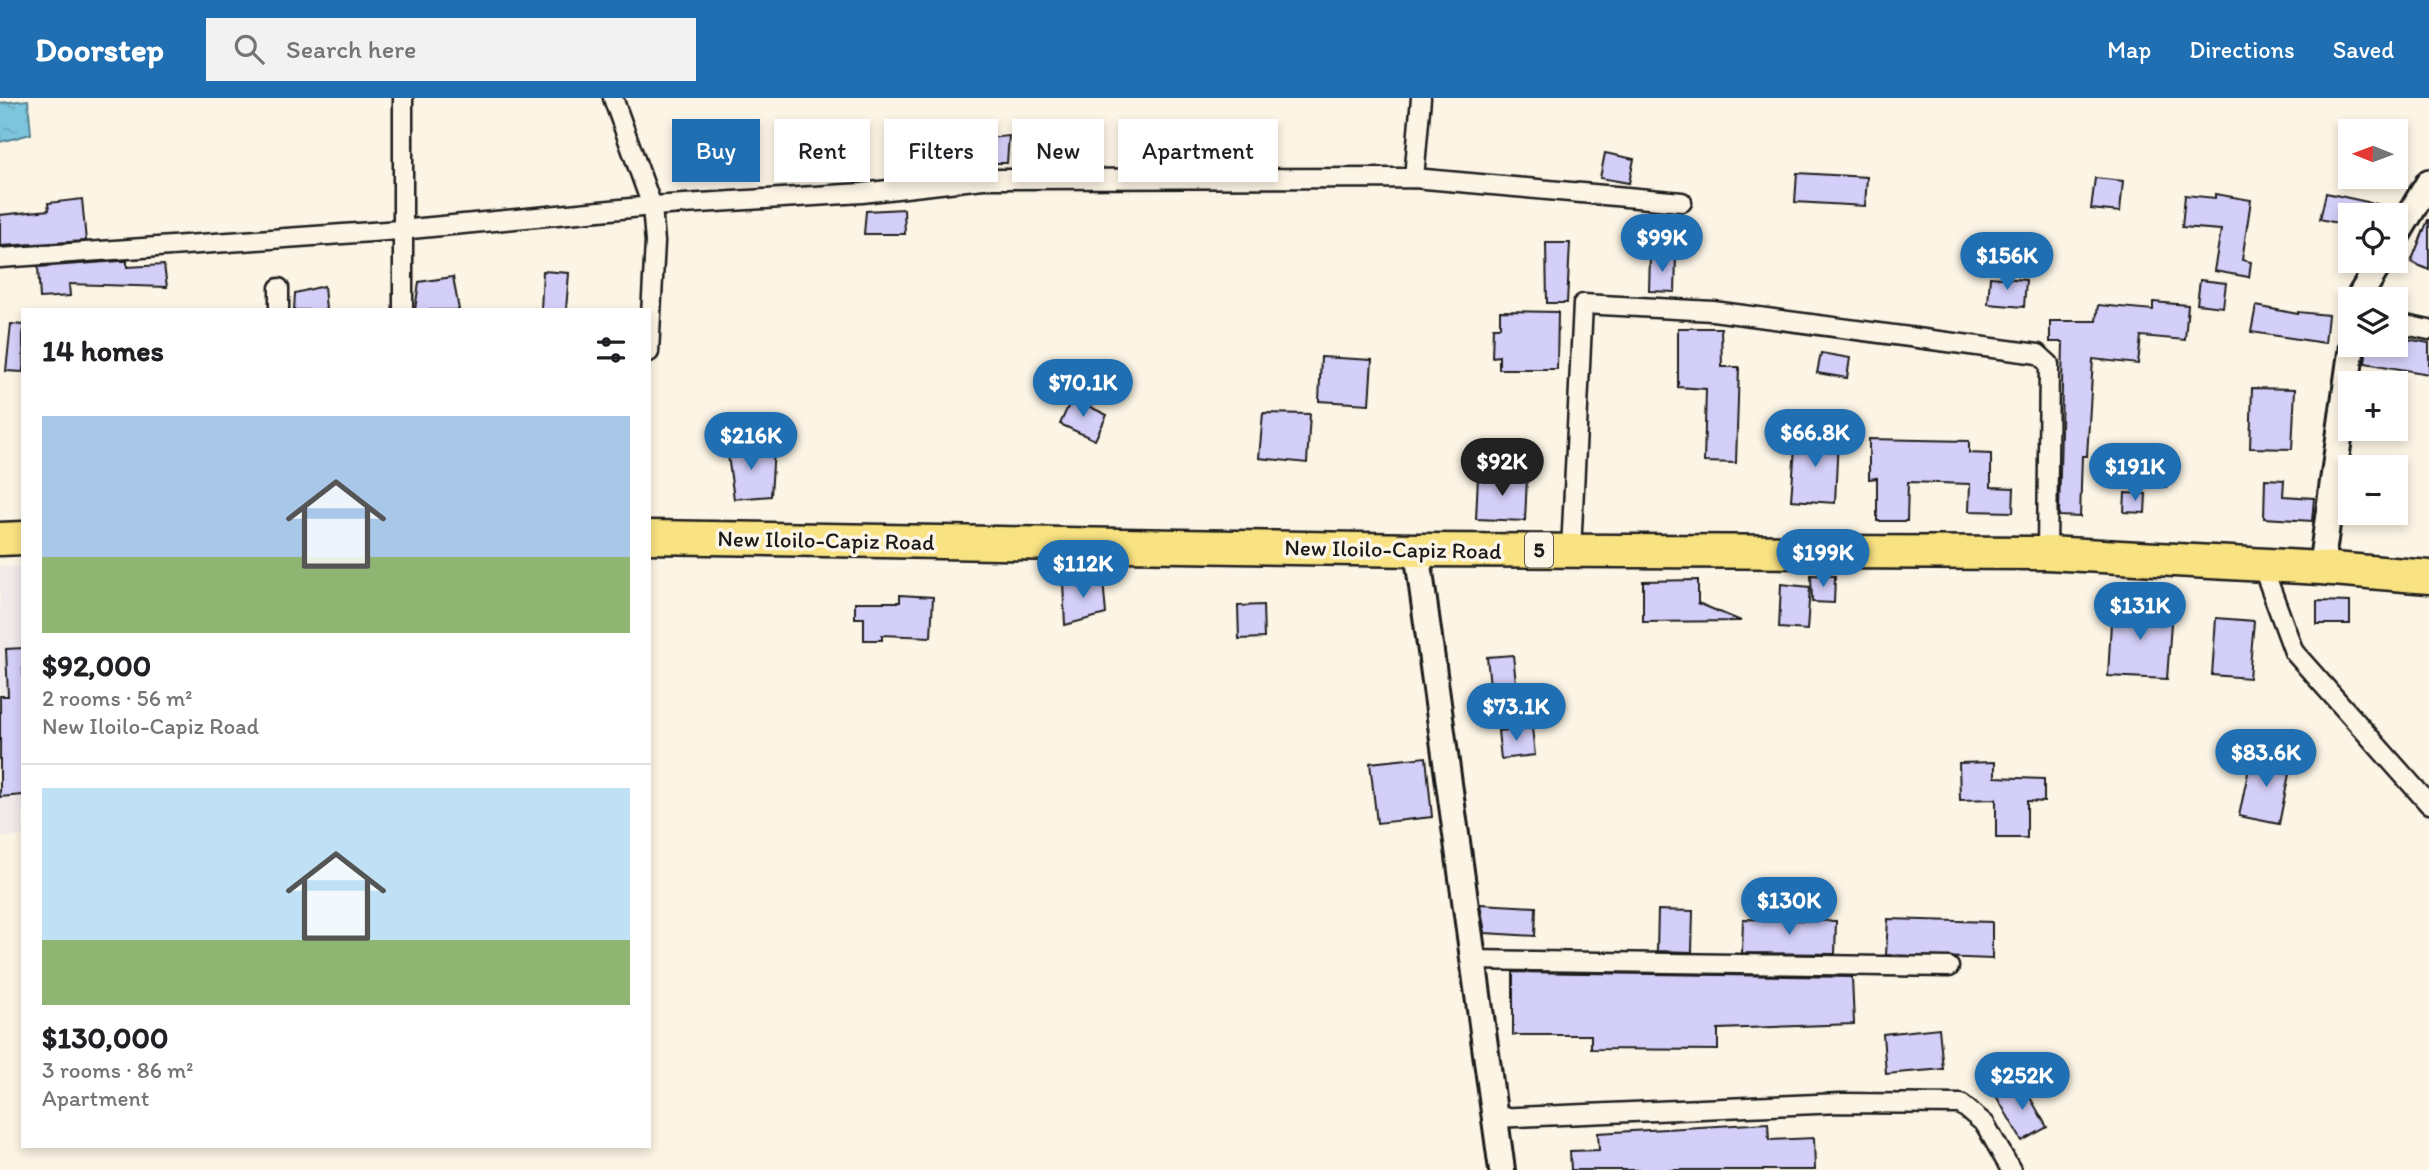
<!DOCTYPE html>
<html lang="en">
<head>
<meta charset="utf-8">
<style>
  :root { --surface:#fff; --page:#f2f2f2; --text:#202124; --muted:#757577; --line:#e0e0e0; --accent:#1f6fb2 }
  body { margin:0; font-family:Itim,sans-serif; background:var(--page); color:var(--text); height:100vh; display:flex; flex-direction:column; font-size:26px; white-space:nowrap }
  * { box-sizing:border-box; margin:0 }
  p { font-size:23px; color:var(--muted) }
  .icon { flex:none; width:38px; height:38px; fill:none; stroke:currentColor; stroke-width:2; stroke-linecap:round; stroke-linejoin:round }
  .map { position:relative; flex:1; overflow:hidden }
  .panel { position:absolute; left:21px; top:210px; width:630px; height:840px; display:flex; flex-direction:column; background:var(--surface); border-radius:0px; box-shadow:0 4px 10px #0003 }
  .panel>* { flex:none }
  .hud { position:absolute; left:672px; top:21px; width:665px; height:63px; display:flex; gap:14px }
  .needle { width:46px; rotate:271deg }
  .tools { position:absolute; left:2338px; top:21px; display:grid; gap:14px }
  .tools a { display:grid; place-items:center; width:70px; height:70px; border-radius:0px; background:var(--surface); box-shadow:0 4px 10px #0003; font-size:35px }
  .price { position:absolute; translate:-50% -60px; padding:0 16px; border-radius:24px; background:var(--accent); color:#fff; font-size:23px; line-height:46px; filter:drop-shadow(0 2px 4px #0008) }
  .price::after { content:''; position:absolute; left:50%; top:42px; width:21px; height:16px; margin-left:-10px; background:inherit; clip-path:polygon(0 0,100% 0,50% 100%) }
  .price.on { background:#222; color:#fff }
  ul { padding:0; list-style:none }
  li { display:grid; align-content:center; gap:14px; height:371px; padding:0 21px }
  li+li { border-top:2px solid var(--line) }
  li span { display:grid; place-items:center; height:217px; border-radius:0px; color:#555 }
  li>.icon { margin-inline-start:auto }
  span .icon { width:126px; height:126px; fill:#fffc; stroke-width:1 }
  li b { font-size:30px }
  h2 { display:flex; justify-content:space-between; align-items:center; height:84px; padding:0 21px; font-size:30px }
  .chip { padding:0 24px; border-radius:0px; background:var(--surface); box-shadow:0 4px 10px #0003; font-size:24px; line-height:63px }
  .chip.on { background:var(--accent); color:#fff }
  header { display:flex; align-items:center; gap:42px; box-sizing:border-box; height:98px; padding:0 35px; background:var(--accent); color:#fff }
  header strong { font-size:33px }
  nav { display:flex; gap:38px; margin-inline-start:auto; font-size:24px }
  .search { width:490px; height:63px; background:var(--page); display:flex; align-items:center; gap:18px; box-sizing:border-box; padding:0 24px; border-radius:0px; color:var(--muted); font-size:26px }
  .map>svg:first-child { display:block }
  .built { fill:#f0eaeb }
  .water { fill:url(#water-ripples); stroke:#56818f; stroke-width:2 }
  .building { fill:#d4cff8; stroke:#1c1c1c; stroke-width:2 }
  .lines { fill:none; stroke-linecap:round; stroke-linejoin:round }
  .street-casing { stroke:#1c1c1c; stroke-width:23 }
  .secondary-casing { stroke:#1c1c1c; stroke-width:30 }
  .highway-casing { stroke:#1c1c1c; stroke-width:37 }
  .street { stroke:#fcf5e5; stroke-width:18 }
  .secondary { stroke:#fcf5e5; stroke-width:24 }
  .highway { stroke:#f8e281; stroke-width:32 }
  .labels { text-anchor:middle; stroke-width:7; stroke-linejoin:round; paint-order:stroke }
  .shield { fill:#fcf5e5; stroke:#5f5d58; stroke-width:2 }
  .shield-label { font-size:21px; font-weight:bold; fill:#1c1c1c }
  .street-label { font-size:23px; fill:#1c1c1c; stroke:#fcf5e5 }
</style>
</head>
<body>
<header>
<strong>Doorstep</strong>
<div class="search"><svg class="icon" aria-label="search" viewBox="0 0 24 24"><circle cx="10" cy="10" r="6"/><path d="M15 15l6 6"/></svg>Search here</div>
<nav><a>Map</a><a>Directions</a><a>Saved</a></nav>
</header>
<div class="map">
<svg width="2429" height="1072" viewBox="0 0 2429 1072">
  <defs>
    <pattern id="water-ripples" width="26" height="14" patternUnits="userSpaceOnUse" patternTransform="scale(1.75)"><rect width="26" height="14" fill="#7cc5dc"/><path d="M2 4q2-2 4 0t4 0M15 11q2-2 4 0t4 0" fill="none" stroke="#6ba9bc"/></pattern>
  </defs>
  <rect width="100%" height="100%" fill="#fcf5e5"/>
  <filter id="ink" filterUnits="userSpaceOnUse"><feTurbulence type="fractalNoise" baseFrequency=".0143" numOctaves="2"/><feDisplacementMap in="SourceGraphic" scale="14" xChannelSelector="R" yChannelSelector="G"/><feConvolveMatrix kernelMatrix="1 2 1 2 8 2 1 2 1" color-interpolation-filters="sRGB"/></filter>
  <g filter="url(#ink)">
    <path class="built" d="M0,468L23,469V738L0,739Z"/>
    <path class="water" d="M28,2L31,36L0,44V5Z"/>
    <g class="building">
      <path d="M1009,38L1007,65H947L945,44Z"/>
      <path d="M1605,55L1634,61L1629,85L1600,80Z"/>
      <path d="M1797,75L1867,79L1865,108L1795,104Z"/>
      <path d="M2095,80L2123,83L2120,114L2091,111Z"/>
      <path d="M2326,95L2395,110L2394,113L2392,117H2350V128L2320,121Z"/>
      <path d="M2215,96L2251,102L2242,162L2251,164L2249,179L2214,173L2221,132L2182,129L2185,97L2215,100Z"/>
      <path d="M82,101L86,143L0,148V117L49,112L48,105Z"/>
      <path d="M904,111L905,136H864L866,113Z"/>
      <path d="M2428,122H2429V172L2411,164Z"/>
      <path d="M1546,145H1570L1567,205H1547Z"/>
      <path d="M1650,157L1676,158L1675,194L1649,193Z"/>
      <path d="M120,163H127V169L164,167L167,189L69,186L70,198L40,200L38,169Z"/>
      <path d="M543,173L569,175L566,212H541Z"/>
      <path d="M453,179L459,212H415L419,184Z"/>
      <path d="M1990,179L2026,182L2024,209L1988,206Z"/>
      <path d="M2200,182L2226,185L2223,209L2197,206Z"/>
      <path d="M324,188L326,212H294L295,195Z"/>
      <path d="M2153,204L2188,207L2185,242L2141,238L2138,266L2093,261L2087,358H2082L2080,419L2059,418L2063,244H2050V223H2096L2098,207L2153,212Z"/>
      <path d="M2256,208L2298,216V214L2328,217L2325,245L2251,234Z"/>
      <path d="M1500,213L1558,214L1557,271H1499V258L1492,259L1493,229H1500Z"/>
      <path d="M11,226L23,227V274L6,273Z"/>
      <path d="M1678,230H1721L1722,269H1739L1736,365L1704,364L1706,291L1678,289Z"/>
      <path d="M2396,239L2429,245V276L2365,265L2367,247H2396Z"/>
      <path d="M1821,255L1850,260L1847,280L1817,275Z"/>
      <path d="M1321,259L1372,262L1369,306L1319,303Z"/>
      <path d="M2252,290L2295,291L2292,351L2250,350Z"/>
      <path d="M1072,300L1107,317L1095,342L1060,326Z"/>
      <path d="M1263,315L1310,316L1307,365L1259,360Z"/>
      <path d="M1796,337L1838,338L1835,405L1791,402Z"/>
      <path d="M1869,341L1969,343V355L1991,356V389L2014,390L2013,414L1969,413L1970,386L1908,384L1907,423H1877V380L1869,381Z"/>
      <path d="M727,350H774L771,398L734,401Z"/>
      <path d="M2148,362L2168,363L2167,389L2147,388Z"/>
      <path d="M1478,378L1527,379L1525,423L1476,421Z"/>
      <path d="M2265,381L2284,382L2283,398L2314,400L2312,423L2264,420Z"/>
      <path d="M2125,395L2146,396L2145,415L2124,414Z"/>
      <path d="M1811,477L1835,478L1834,505L1812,504Z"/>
      <path d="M1103,482L1106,516L1065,527L1063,484Z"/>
      <path d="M1698,482V505L1741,523L1643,524V483Z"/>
      <path d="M1781,486L1810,489L1807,532L1779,530Z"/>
      <path d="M900,497L933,499L931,539L882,537V542H864V520H855V504H900Z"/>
      <path d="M2317,503L2350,504V526H2317Z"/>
      <path d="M1263,507L1264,540L1239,541L1238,508Z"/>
      <path d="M2112,507L2172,511L2167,581L2108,578Z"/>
      <path d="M2216,520L2254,523L2249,580L2212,577Z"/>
      <path d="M23,550V697L0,699V598H8L6,551Z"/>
      <path d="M1513,557L1517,594L1491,597L1487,559Z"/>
      <path d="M1532,630L1535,657L1501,661L1498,633Z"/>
      <path d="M2268,656L2292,661L2279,726L2239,718L2251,660L2267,663Z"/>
      <path d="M1426,659L1432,719L1377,725L1370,665Z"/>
      <path d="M1995,664V679L2044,681V704L2027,703V740H1996V701L1960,702L1959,665Z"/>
      <path d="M1480,806L1536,809L1535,838L1485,835Z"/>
      <path d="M1658,812L1693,813L1692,854L1657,853Z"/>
      <path d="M1743,821L1836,823L1835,856L1742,855Z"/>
      <path d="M1888,821L1992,824V861L1886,857Z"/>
      <path d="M1513,874L1852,879L1854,926L1718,931V952L1591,951V937H1513Z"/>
      <path d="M1939,930L1943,971L1886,976L1883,936Z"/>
      <path d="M2021,984L2047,1029L2022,1043L1996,998Z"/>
      <path d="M1768,1025L1769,1042L1814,1040L1815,1072H1571L1570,1053L1599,1052L1598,1035Z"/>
    </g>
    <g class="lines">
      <defs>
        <g id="street">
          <path d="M613,0L652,108L655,144L649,254"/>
          <path d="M1414,80L1421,0"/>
          <path d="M0,160L400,132L652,108L862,95L983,81L1414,80L1682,104"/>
          <path d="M279,190V212"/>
          <path d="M403,212V0"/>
          <path d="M2396,225L2429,232"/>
          <path d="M1571,453L1583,206L1713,213L2038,256L2049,266L2047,455"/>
          <path d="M2262,467L2294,554L2429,706"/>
          <path d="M1472,862L1949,869"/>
          <path d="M1494,1020L1840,1005L1961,1006L1985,1026L2011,1072"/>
        </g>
        <g id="secondary">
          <path d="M2396,139L2429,84"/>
          <path d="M2358,201L2381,163"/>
          <path d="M1417,452L1502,1072"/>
          <path d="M2321,470L2352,247"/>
        </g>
        <g id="highway">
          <path d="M649,439L1417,452L2047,455L2321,470L2429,479"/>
          <path d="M0,441L23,440"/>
        </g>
      </defs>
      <use href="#street" class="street-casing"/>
      <use href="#secondary" class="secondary-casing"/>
      <use href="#highway" class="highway-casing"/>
      <use href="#street" class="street"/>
      <use href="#secondary" class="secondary"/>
      <use href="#highway" class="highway"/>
    </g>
  </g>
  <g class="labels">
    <rect class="shield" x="1525" y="434.5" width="28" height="35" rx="5"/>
    <g class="shield-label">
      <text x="1539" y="459">5</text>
    </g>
    <g class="street-label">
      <text transform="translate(826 442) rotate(1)" y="8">New Iloilo-Capiz Road</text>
      <text transform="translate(1393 451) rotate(1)" y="8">New Iloilo-Capiz Road</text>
    </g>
  </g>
</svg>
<div class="tools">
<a><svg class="needle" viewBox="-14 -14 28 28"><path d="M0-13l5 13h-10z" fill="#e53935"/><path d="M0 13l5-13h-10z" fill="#757577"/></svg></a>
<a><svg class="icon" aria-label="locate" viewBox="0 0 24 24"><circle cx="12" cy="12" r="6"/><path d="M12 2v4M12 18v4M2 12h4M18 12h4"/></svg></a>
<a><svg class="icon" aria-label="layers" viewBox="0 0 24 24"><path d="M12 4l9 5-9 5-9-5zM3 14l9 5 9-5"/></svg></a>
<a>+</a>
<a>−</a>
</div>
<b class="price" style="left:1662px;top:176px">$99K</b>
<b class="price" style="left:2007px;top:194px">$156K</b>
<b class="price" style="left:1083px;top:321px">$70.1K</b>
<b class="price" style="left:1815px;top:371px">$66.8K</b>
<b class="price" style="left:751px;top:374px">$216K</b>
<b class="price on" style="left:1502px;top:400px">$92K</b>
<b class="price" style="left:2135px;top:405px">$191K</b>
<b class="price" style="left:1823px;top:491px">$199K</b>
<b class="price" style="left:1083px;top:502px">$112K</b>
<b class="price" style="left:2140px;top:544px">$131K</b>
<b class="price" style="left:1516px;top:645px">$73.1K</b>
<b class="price" style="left:2266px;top:691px">$83.6K</b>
<b class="price" style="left:1789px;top:839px">$130K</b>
<b class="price" style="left:2022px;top:1014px">$252K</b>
<div class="hud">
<a class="chip on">Buy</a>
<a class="chip">Rent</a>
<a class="chip">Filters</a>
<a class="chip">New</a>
<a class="chip">Apartment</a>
</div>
<section class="panel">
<h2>14 homes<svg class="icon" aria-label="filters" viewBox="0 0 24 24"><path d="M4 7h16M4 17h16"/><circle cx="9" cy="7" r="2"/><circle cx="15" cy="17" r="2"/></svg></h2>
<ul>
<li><span style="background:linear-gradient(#a9c7e8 65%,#8fb573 0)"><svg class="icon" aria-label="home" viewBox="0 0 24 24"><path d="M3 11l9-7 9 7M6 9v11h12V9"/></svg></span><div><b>$92,000</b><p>2 rooms · 56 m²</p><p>New Iloilo-Capiz Road</p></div></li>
<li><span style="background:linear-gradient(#bfe0f5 70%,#8fb573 0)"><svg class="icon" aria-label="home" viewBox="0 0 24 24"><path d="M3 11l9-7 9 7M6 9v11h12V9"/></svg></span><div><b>$130,000</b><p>3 rooms · 86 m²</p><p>Apartment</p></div></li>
</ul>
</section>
</div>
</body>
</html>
